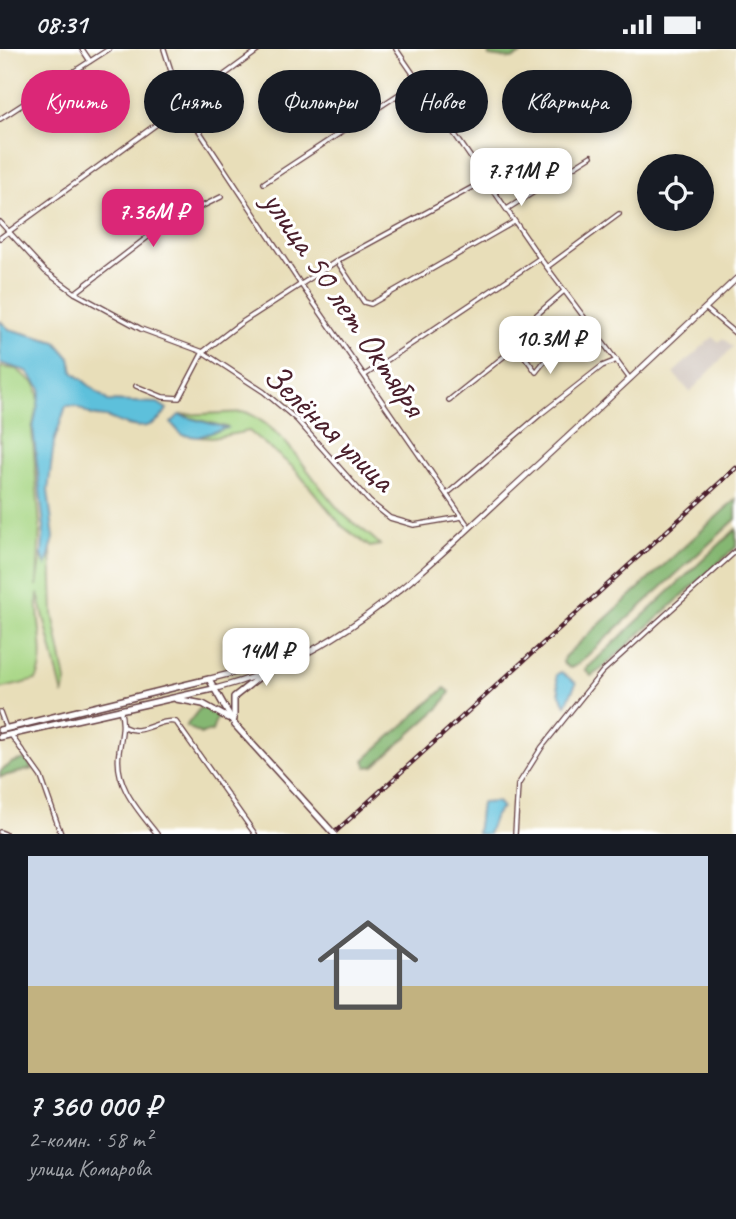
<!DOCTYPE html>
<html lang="ru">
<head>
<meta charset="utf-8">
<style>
  :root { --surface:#171b24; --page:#242831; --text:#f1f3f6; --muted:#9ea1a6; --accent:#db2777 }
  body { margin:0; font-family:Caveat,sans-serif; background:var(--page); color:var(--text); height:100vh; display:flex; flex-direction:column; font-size:26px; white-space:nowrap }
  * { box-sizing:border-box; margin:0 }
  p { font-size:23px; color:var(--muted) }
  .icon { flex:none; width:38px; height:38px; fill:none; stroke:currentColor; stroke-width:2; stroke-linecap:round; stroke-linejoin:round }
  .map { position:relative; height:785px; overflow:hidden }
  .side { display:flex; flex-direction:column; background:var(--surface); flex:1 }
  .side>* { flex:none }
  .top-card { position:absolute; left:21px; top:21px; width:695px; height:63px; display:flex; gap:14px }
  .fabs { position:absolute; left:637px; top:105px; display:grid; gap:14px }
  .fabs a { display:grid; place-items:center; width:77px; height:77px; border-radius:50%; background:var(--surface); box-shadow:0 4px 10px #0003; font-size:35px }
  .price { position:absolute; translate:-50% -60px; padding:0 16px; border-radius:14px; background:#fff; color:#222; font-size:23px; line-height:46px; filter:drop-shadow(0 2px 4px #0008) }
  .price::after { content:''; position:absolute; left:50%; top:42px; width:21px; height:16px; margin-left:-10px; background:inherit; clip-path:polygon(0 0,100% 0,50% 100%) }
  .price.active { background:var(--accent); color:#fff }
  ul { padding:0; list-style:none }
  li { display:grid; align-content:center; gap:14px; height:371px; padding:0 28px }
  li span { display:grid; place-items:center; height:217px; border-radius:0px; color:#555 }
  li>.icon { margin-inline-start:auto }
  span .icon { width:126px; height:126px; fill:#fffc; stroke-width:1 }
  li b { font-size:30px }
  .chip { padding:0 24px; border-radius:32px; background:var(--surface); box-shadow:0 4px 10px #0003; font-size:24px; line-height:63px }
  .chip.active { background:var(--accent); color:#fff }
  .status { display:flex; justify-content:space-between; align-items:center; height:49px; padding:0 35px; background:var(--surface); direction:ltr }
  .status svg { height:19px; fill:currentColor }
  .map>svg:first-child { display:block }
  .industrial { fill:#cec2b9 }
  .green { fill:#a7d684; stroke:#787a58; stroke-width:2 }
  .forest { fill:#85b772; stroke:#686b4e; stroke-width:2 }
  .water { fill:#5dc0db; stroke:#547083; stroke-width:2 }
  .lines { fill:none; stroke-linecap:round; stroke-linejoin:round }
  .street-casing { stroke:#623c40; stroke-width:6 }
  .secondary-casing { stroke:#623c40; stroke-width:7 }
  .primary-casing { stroke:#623c40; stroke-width:8 }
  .street { stroke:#fff; stroke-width:3.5 }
  .secondary { stroke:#fff; stroke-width:4.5 }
  .primary { stroke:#fff; stroke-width:5 }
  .rail-casing { stroke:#4a1f2b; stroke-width:4.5 }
  .rail { stroke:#fff; stroke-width:2; stroke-dasharray:5; stroke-linecap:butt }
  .primary-bridge-casing { stroke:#623c40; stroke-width:8; stroke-linecap:butt }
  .primary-bridge { stroke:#fff; stroke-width:5 }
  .labels { text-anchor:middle; stroke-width:6; stroke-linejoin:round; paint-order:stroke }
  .street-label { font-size:35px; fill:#4a1f2b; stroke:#fff }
</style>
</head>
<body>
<div class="status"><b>08:31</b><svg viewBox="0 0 49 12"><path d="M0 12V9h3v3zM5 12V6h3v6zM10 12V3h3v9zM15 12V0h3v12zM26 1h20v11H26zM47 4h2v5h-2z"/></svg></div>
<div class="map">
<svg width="736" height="785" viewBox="0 0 736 785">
  <rect width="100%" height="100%" fill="#fff"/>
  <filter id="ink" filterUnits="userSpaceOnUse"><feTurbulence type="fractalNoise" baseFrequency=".0143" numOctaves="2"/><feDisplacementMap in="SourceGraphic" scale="14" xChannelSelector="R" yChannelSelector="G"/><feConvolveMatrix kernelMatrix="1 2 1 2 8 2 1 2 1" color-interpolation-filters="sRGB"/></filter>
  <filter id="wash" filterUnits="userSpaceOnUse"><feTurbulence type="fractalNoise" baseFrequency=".00686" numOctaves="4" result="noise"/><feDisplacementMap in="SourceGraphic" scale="28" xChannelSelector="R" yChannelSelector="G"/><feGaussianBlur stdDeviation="1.57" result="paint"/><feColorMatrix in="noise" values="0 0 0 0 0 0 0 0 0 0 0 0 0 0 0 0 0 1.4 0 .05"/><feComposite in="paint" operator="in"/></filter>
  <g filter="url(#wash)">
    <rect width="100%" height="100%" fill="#e8deb9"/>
    <path class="industrial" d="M713,288L719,293L723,289L733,298L690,343L673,324Z"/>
    <g class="green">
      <path d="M0,318L16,320L36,335L39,352L32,380L40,477L37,537L42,505L46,516L51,500L53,565L66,632L63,646L38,544C35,570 49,610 36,631L0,640Z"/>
      <path d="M246,363C288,382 311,432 343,465C354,476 370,484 380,496L370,498L342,477L294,419L249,382L212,389L198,388L226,378L179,366Z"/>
    </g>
    <g class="forest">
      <path d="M488,0H525V3L512,10L489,7Z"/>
      <path d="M736,450V470L577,616L570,619L563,614L564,608Z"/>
      <path d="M736,480V498L600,621L591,627L585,621Z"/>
      <path d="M445,639L450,643L441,657L374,717L367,718L364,711Z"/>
      <path d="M201,658L214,662L217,668L212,682L201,685L186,677Z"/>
      <path d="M26,710L32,720L0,728V723L13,713Z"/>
    </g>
    <g class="water">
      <path d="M0,272L9,280L56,293L70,309L73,323L108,352L158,354L167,360C153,385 131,379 109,369C104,367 98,368 92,366C82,362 78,355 66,357L54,393L48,442L54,489L46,517L42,505L44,478L33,379L41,340L27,322L0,314Z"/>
      <path d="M179,366L227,379L198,388L182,386L171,374Z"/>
      <path d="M561,623L576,634L566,656L560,646L556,626Z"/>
      <path d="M497,753L502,759L495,766L488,785H477L481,754Z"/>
    </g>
  </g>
  <g filter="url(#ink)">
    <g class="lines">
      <defs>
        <g id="street">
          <path d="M82,0L90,12"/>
          <path d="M164,0L182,56L300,234L469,478"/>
          <path d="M396,0L540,209L630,330"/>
          <path d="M0,70L109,0"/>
          <path d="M264,134L419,32"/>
          <path d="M507,160L591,107"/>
          <path d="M0,173L45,222L75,244L141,280L203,303L264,343L297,371L369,452L390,469L414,476L462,468"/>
          <path d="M0,189L260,0"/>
          <path d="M337,212L364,253L371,255L514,173"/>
          <path d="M547,218L619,165"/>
          <path d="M75,244L162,177L221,148"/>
          <path d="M705,259L736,285"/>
          <path d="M517,297L536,323L561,291L591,278"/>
          <path d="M365,326L540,209"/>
          <path d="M136,337L163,348L179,349L203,303L238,276L337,212L486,131"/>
          <path d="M449,351L517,297L525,276L564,242"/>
          <path d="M447,445L542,364L602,317L617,311"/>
          <path d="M120,660C125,676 121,687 119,703C114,736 138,761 157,785"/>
          <path d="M0,663L6,679"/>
          <path d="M124,678C143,688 158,669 176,673L255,785"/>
          <path d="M11,686L41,728L61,785"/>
          <path d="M0,783L5,785"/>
          <path d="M515,785L518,736L542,698L602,623L736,502"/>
        </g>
        <g id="secondary">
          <path d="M209,630L300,607"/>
          <path d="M214,640C345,607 426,518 522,430C594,364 665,297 736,230"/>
        </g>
        <g id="primary">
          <path d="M176,650L203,655L228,669"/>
          <path d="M234,670V648L258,629"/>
          <path d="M0,681L209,630L235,676L325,775"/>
          <path d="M0,688L213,640"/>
        </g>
      </defs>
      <use href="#street" class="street-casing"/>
      <use href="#secondary" class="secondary-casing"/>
      <use href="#primary" class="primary-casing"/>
      <use href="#street" class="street"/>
      <use href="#secondary" class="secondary"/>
      <use href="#primary" class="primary"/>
      <defs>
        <path id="rail" d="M333,785L736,419"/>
      </defs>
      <use href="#rail" class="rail-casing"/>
      <use href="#rail" class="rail"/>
      <defs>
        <path id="primary-bridge" d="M325,775L334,785"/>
      </defs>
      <use href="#primary-bridge" class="primary-bridge-casing"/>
      <use href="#primary-bridge" class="primary-bridge"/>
    </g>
  </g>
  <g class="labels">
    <g class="street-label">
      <text transform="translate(345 254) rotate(56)" y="12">улица 50 лет Октября</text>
      <text transform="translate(330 378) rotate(44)" y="12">Зелёная улица</text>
    </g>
  </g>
</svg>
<div class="fabs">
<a><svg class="icon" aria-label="locate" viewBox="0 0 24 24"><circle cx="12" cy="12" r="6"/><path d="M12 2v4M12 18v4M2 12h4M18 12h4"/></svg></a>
</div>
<b class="price" style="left:521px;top:159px">7.71M ₽</b>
<b class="price active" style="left:153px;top:200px">7.36M ₽</b>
<b class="price" style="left:550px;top:327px">10.3M ₽</b>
<b class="price" style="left:266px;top:639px">14M ₽</b>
<div class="top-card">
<a class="chip active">Купить</a>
<a class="chip">Снять</a>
<a class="chip">Фильтры</a>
<a class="chip">Новое</a>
<a class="chip">Квартира</a>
</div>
</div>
<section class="side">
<ul>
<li><span style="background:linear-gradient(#c9d6e8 60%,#c2b280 0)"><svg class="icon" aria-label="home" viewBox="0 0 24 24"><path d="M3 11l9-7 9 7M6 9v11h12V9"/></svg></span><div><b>7 360 000 ₽</b><p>2-комн. · 58 m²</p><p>улица Комарова</p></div></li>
</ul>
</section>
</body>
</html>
